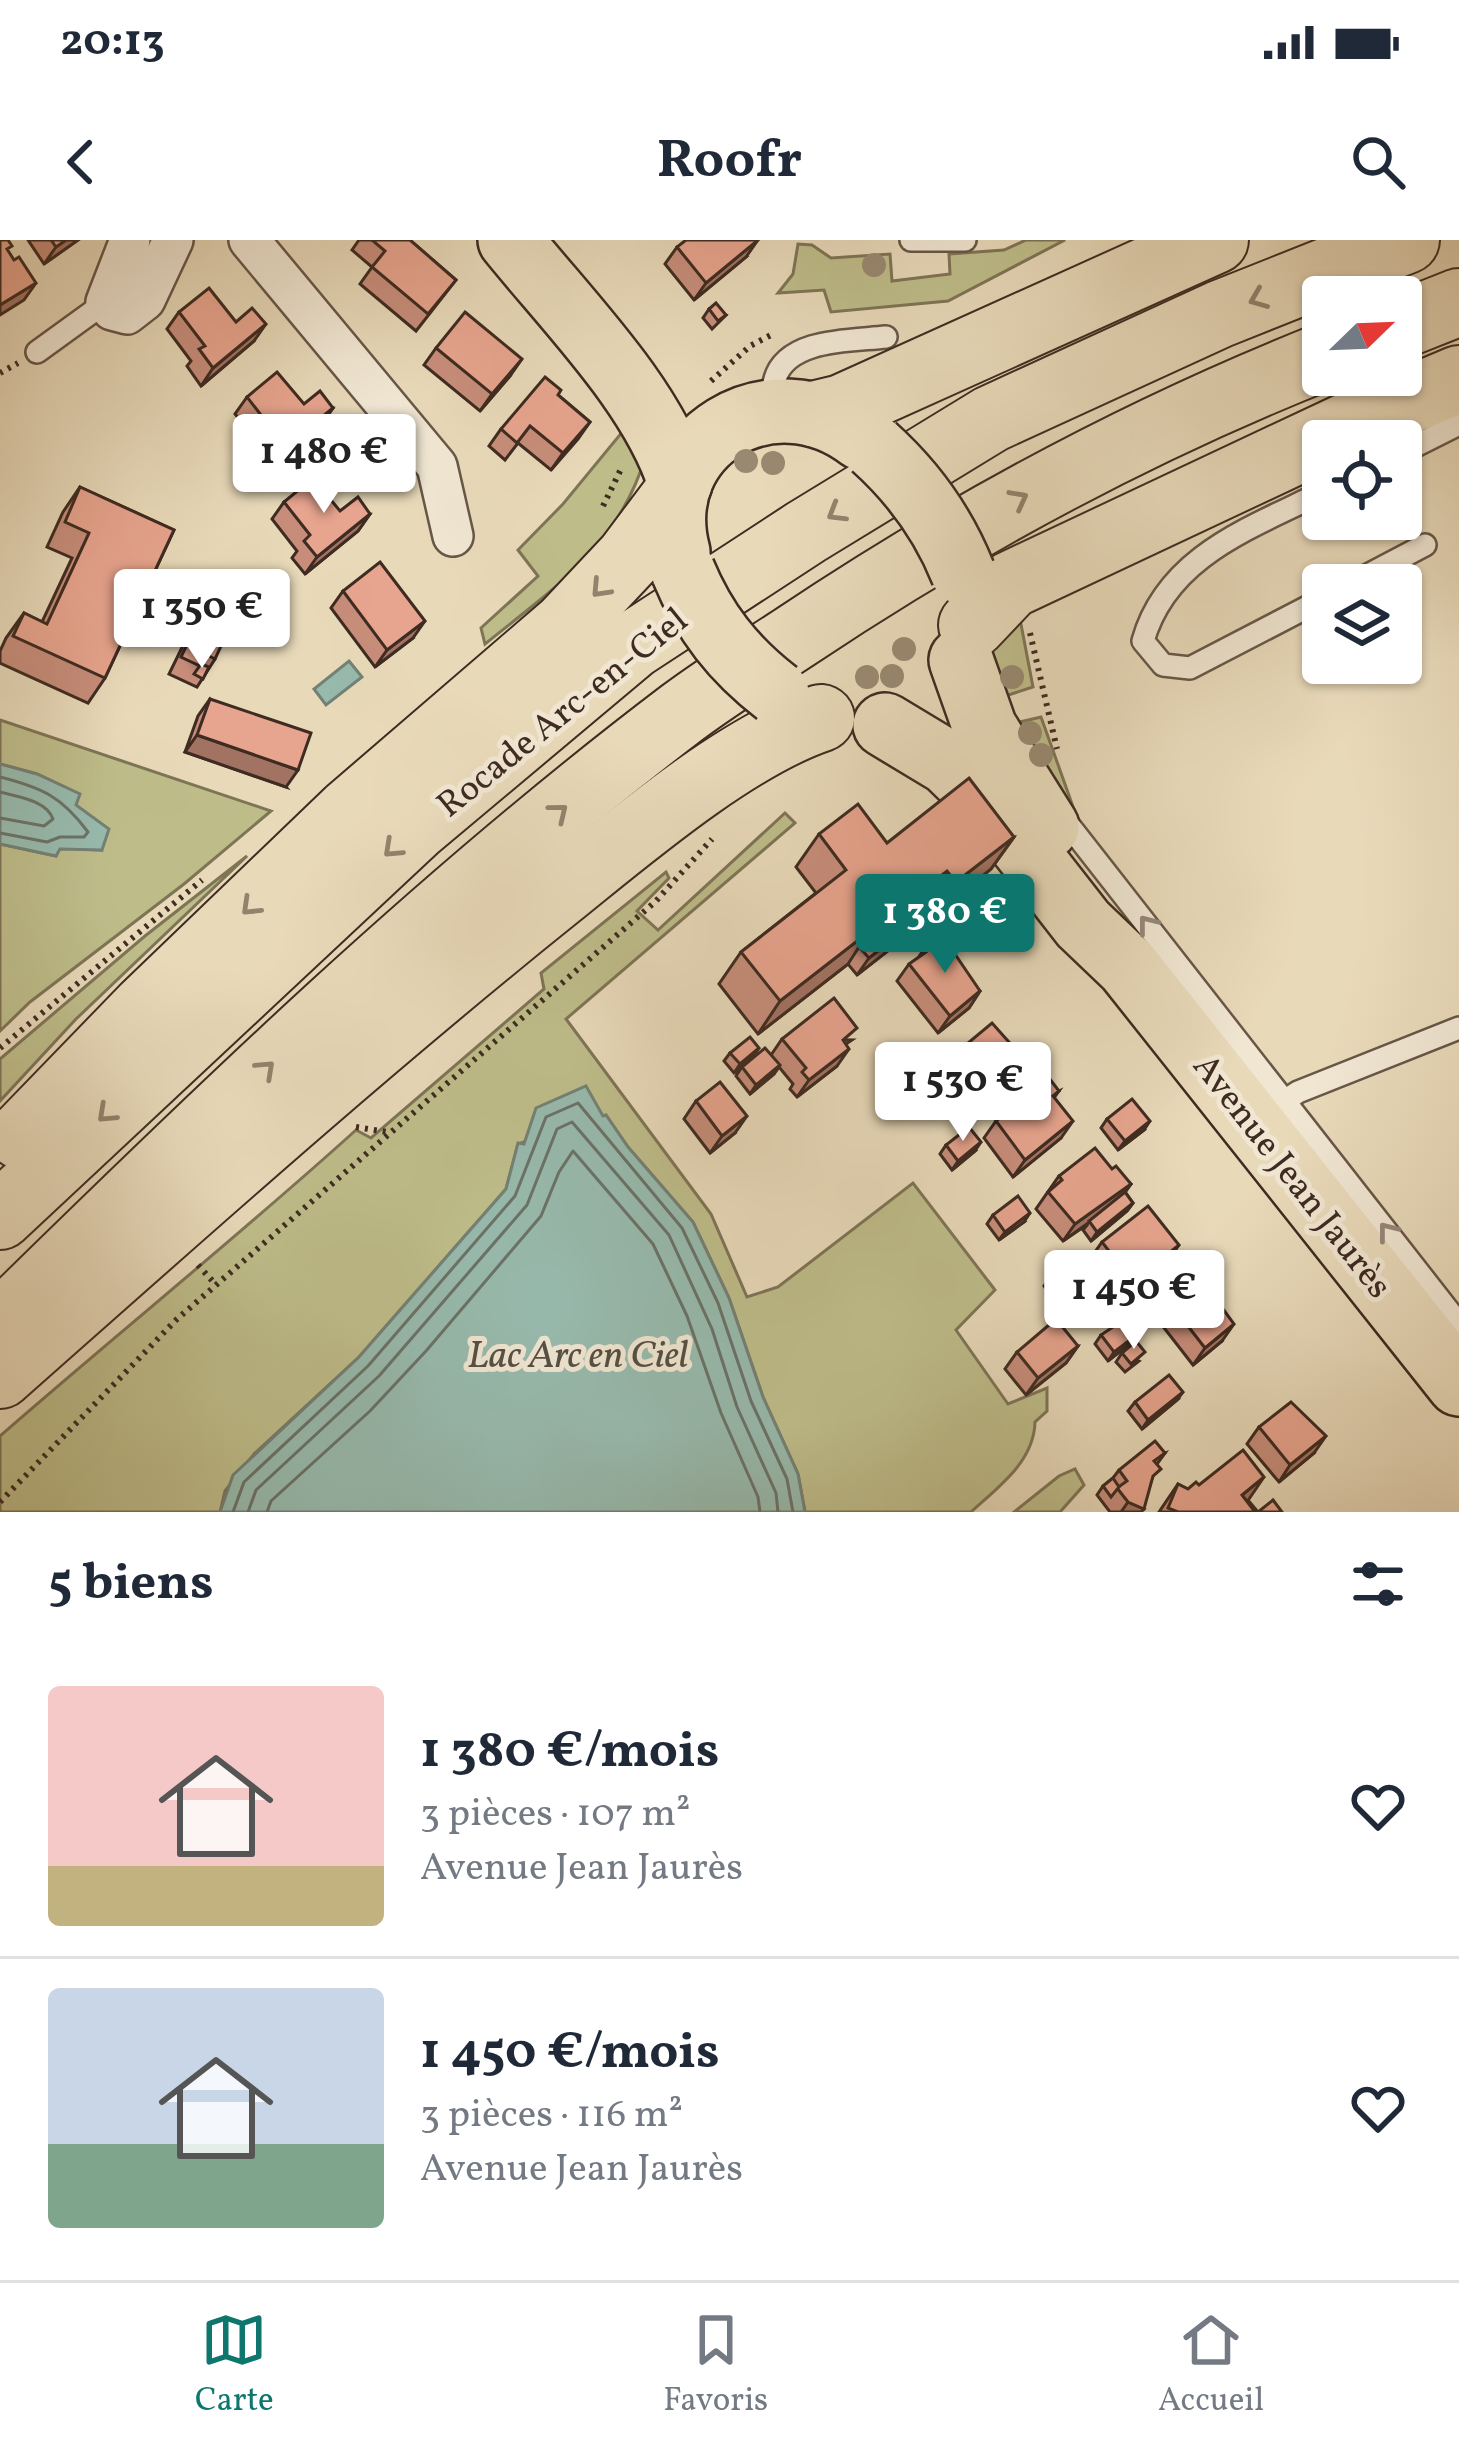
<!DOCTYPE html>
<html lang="fr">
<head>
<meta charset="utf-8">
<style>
  :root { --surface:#fff; --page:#f2f2f3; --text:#1f2937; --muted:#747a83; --line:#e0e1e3; --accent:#0f766e }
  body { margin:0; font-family:Vollkorn,serif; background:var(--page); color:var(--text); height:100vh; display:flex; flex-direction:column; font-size:45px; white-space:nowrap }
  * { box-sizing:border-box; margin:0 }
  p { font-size:39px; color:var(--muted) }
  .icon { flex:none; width:66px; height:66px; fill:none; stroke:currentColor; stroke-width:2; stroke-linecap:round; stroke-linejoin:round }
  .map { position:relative; height:1272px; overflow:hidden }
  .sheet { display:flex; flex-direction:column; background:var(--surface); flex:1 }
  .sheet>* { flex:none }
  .needle { width:78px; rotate:67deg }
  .fabs { position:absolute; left:1302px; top:36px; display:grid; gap:24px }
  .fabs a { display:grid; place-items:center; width:120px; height:120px; border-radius:12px; background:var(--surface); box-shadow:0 3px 9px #0004; font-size:60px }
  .price { position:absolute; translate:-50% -102px; padding:0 27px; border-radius:12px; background:#fff; color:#222; font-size:39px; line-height:78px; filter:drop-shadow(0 3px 6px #0008) }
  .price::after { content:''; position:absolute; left:50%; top:72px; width:36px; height:27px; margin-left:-18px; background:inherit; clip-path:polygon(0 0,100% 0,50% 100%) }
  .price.active { background:var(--accent); color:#fff }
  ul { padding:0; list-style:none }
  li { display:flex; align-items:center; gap:36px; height:300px; padding:0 48px }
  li+li { border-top:3px solid var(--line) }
  li span { display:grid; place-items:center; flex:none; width:336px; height:240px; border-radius:12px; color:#555 }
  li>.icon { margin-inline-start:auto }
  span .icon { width:144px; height:144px; fill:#fffc; stroke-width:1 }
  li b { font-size:51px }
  h2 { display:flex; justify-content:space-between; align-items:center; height:144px; padding:0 48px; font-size:51px }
  .status { display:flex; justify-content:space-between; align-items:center; height:84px; padding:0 60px; background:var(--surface); direction:ltr }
  .status svg { height:33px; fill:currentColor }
  header { display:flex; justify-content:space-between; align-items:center; height:156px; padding:0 48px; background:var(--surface); font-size:54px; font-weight:700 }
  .dock { display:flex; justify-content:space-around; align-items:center; height:168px; border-top:3px solid var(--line); background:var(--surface); font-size:33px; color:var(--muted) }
  .dock a { display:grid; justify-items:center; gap:6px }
  .dock .active { color:var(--accent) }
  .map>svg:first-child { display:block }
  .green { fill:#bebd8a; stroke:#7e7456; stroke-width:3 }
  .water { fill:#97baad; stroke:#738175; stroke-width:3 }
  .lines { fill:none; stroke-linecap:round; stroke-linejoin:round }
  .shore { stroke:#6a7267; stroke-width:3 }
  .lane-casing { stroke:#685647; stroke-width:26 }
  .street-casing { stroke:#685647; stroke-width:44 }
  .primary-casing { stroke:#3e2b21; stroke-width:68 }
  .highway-casing { stroke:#3e2b21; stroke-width:70 }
  .path { stroke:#3e2b21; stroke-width:6; stroke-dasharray:3 6; stroke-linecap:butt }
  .lane { stroke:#f0e6d2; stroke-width:21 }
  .street { stroke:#f0e6d2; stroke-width:39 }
  .primary { stroke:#e8d9b9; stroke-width:63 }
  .highway { stroke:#e8d9b9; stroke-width:66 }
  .primary-bridge-casing { stroke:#3e2b21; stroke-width:68; stroke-linecap:butt }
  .primary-bridge { stroke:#e8d9b9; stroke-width:63 }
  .tree { fill:#998971 }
  .wall { fill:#c78d7a; stroke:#3e2b21; stroke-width:3 }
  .shaded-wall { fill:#a27363; stroke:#3e2b21; stroke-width:3 }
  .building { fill:#e7a48e; stroke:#3e2b21; stroke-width:3 }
  .oneway { stroke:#93826d }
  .oneway2 { stroke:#97887a }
  .labels { text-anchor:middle; stroke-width:10; stroke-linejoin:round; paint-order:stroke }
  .street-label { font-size:36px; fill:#3e2b21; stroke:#f0e6d2 }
  .water-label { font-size:39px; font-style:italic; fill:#544f44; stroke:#f0e6d2 }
</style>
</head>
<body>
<div class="status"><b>20:13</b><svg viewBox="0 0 49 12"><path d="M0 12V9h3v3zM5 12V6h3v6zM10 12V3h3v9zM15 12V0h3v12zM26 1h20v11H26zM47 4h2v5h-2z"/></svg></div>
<header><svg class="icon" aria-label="back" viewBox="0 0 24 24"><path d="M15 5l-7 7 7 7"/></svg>Roofr<svg class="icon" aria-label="search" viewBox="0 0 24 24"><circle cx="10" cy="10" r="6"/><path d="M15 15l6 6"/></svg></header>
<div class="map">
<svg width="1459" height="1272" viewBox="0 0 1459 1272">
  <rect width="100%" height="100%" fill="#e8d9b9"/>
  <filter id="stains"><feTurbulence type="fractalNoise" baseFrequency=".00167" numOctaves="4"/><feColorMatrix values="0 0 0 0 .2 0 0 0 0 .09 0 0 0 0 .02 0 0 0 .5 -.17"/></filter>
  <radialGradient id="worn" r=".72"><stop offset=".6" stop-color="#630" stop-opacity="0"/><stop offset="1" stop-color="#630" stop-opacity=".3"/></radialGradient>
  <g class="green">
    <path d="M1026,0H1065L948,61L831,72L824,50L778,53L793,34L798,4L812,5L831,18L890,14L892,41L950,34L949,14L1004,10Z"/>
    <path d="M623,191L645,218C618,307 554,348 485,404L481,388L538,336L518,310L563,264Z"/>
    <path d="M1020,379L1033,447L996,459L990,429L991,404Z"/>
    <path d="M1041,477L1076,575L1074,577L1007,485Z"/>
    <path d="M0,480L271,571L184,644L30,762L0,791V604L56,616L59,608L101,610L76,564L79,554L37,534L0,524Z"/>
    <path d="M785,573L795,583L566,779L711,974L747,1057L778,1047L913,943L995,1050L956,1090L1008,1164L1047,1148V1171L1035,1182C1034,1222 998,1247 971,1272H805L798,1234L763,1157L729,1058L693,982L628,907L606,875L518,904L506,949L359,1117L254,1214L225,1251L220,1272H0V1196C118,1093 240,995 356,890L371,898L544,749L541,733L666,632L669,638L637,671L658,690Z"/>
    <path d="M247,616L76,779L0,861V819L145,696Z"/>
    <path d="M1075,1229L1084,1245L1060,1272H1014L1059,1236Z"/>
  </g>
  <g class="water">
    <path d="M349,421L362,437L326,465L314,449Z"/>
    <path d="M0,524L37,534L80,554L76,565L109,589L102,610L60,609L56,616L0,604Z"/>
    <path d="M586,846L603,876L606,875L628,907L693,982L729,1058L763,1157L798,1234L805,1272H220L233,1235L359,1117L506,949L518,903L524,904L536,868Z"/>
  </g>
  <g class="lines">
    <g class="shore">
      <path d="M0,537C43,548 62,557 88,592L84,597H60L47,602L0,593"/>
      <path d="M0,552C18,557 46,560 53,579L44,586L0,578"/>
      <path d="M233,1272L244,1242L368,1126L515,956L546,877L578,863L682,988L718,1063L751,1161L787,1239L793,1272"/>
      <path d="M248,1272L256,1250L379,1136L527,965L557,889L572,882L669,995L712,1089L737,1167L776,1253L778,1272"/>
      <path d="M267,1272L271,1261L370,1171L426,1111L541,976L559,932L573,911L653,1004L687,1076L721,1173L758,1257L760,1272"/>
    </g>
    <defs>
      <g id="lane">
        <path d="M911,0H965"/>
        <path d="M37,112L106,62"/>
        <path d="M773,168C774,160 772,148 775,139C787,98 852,101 886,97"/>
        <path d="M1401,213L1459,184"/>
        <path d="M1323,252C1251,288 1167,316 1143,401L1163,425L1190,428L1323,359"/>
        <path d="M1349,345L1425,305"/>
        <path d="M1060,574L1459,1084"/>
        <path d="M1277,866L1298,852L1459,788"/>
      </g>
      <g id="street">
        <path d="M130,0L106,62L112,70L127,74L145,60L173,0"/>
        <path d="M249,0L437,226L453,296"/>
      </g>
      <g id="primary">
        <path d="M510,0C568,72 653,156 680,243"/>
        <path d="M678,312C649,202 771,129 861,198"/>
        <path d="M961,420L985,488L1047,587"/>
        <path d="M885,485L948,523L987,561L1083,684L1128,727L1459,1144"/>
      </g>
      <g id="highway">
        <path d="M1401,85L1459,62"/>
        <path d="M817,174L842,168L1215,0"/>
        <path d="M972,385L1010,345L1346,187L1459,139"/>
        <path d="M21,896L145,768L349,572L565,386L629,318L674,258"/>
        <path d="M0,976L416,587L633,405L806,292L991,179L1220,74L1406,0"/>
        <path d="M0,1085C218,871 438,658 682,473C718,446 757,422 795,397C961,286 1137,191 1323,117"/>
        <path d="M0,1135C183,973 367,808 558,655C630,597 735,507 821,478"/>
      </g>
    </defs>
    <use href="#lane" class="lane-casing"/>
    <use href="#street" class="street-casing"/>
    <use href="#primary" class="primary-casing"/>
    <use href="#highway" class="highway-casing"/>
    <g class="path">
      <path d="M0,133L18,123"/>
      <path d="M711,141L750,106L771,95"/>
      <path d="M603,266L621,229"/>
      <path d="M1030,393L1057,509"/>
      <path d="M0,808L202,640"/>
      <path d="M356,887L387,892"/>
      <path d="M198,1025L216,1045"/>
      <path d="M0,1262L176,1080L656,661L712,599"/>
    </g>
    <use href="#lane" class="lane"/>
    <use href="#street" class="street"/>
    <use href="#primary" class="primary"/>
    <use href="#highway" class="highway"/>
    <defs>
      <g id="primary-bridge">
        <path d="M874,207C914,243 943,283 963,333"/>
        <path d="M683,331C704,382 733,419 777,453"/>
      </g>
    </defs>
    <use href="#primary-bridge" class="primary-bridge-casing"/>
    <use href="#primary-bridge" class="primary-bridge"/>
  </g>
  <g class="tree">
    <circle cx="874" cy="25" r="12"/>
    <circle cx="746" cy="221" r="12"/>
    <circle cx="773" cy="223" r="12"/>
    <circle cx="904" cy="409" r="12"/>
    <circle cx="892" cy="436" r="12"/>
    <circle cx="867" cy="437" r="12"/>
    <circle cx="1012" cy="437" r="12"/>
    <circle cx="1030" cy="493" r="12"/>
    <circle cx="1041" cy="515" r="12"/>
  </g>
  <g class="wall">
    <path d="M28,0H78L44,24Z"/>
    <path d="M359,0H410L456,40L416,91L360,44L372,27L352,10Z"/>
    <path d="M677,7L746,17L694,60L665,24Z"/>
    <path d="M709,69L726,75L712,89L703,78Z"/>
    <path d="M179,72L236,82L254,101L201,146L187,126L191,121L167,89Z"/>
    <path d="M436,108L510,136L480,171L424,125Z"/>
    <path d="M558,155L590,182L551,230L518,203L505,220L489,206L501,189Z"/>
    <path d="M247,157L304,164L333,168L321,185L268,228L253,209L258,203L235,174Z"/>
    <path d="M80,247L174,290L105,438L88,463L0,423V411L6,398L24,373L42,382L72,318L47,307L63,272Z"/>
    <path d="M284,262L340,271L370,274L358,291L305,334L292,318L297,311L272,279Z"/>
    <path d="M246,346L277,361L271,370L260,380L240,355Z"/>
    <path d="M343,351L413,398L375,427L331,368Z"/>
    <path d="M201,375L215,419L197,447L169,434L189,393Z"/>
    <path d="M210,459L286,547L185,512L198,476Z"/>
    <path d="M819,594L887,603L1014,597L991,629L857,735L848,724L758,794L719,744L741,712L816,653L796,627Z"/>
    <path d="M924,709L980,751L969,768L938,793L897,741L909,724L918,718Z"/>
    <path d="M782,799L852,800L846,804L837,826L797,857L790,849L793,844L779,827L774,834L750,854L736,836L742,827L771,815Z"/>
    <path d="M962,808L1024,819L1012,836L979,863L950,825Z"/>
    <path d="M730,813L753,817L734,833L724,821Z"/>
    <path d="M889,846H927L921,854L897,873L883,854Z"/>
    <path d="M1059,851L1054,858L1061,898L1013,937L984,898L996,881Z"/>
    <path d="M696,861L735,893L710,913L684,879Z"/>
    <path d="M1107,879L1144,890L1118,910L1101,888Z"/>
    <path d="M946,905L975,911L952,930L940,914Z"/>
    <path d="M1112,929L1131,944L1125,952L1133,963L1127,971L1091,1001L1083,990L1088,984L1063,1001L1036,969L1059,936Z"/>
    <path d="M993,975L1024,982L999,1000L987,984Z"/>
    <path d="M1102,1002L1167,1022L1121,1059L1090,1019Z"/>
    <path d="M1050,1038L1073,1044L1057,1062L1044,1046Z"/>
    <path d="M1166,1058L1222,1101L1193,1125L1154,1075Z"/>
    <path d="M1138,1094L1132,1102L1108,1121L1095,1104L1101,1095Z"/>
    <path d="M1078,1106L1066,1123L1026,1155L1005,1129L1017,1112Z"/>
    <path d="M1122,1113L1139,1121L1125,1132L1116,1122Z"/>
    <path d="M1177,1160L1142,1189L1128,1171L1135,1162Z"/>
    <path d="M1259,1187L1314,1213L1279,1242L1247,1204Z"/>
    <path d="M1165,1213L1157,1224L1141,1272H1110L1097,1255L1103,1246L1113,1238L1119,1230Z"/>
    <path d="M1178,1244L1188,1249L1199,1245L1248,1260L1258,1272H1159Z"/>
  </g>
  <g class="shaded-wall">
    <path d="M66,0H78L44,24L56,7Z"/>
    <path d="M758,0L746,17L694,60L706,43Z"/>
    <path d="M36,43L24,60L0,75V65Z"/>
    <path d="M266,84L254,101L201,146L213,128Z"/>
    <path d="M522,119L510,136L480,171L492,154Z"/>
    <path d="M333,168L321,185L268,228L280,211Z"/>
    <path d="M590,182L578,199L551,230L563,213Z"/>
    <path d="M370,274L358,291L305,334L317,317Z"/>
    <path d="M425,381L413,398L375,427L387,410Z"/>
    <path d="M197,495L298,530L286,547L185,512Z"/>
    <path d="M1014,597L991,629L934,675L956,642Z"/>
    <path d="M947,631L925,664L859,707L848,724L758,794L780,761Z"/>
    <path d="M946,657L934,675L857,735L869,718Z"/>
    <path d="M980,751L969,768L938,793L950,776Z"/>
    <path d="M759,808L753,817L734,833L740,824Z"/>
    <path d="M849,809L837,826L797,857L809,840Z"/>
    <path d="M1024,819L1012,836L979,863L991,846Z"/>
    <path d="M780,825L774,834L750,854L756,845Z"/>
    <path d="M927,846L921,854L897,873L903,865Z"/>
    <path d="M747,876L735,893L710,913L722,896Z"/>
    <path d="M1073,881L1061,898L1013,937L1025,920Z"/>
    <path d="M1150,881L1144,890L1118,910L1125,901Z"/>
    <path d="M981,902L975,911L952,930L958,921Z"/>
    <path d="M1131,944L1119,961L1063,1001L1075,984Z"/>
    <path d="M1133,963L1127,971L1091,1001L1097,992Z"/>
    <path d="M1030,973L1024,982L999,1000L1005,992Z"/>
    <path d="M1179,1005L1167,1022L1121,1059L1133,1042Z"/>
    <path d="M1234,1084L1222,1101L1193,1125L1205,1108Z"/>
    <path d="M1138,1094L1132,1102L1108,1121L1114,1112Z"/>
    <path d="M1078,1106L1066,1123L1026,1155L1038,1138Z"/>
    <path d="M1183,1152L1177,1160L1142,1189L1148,1180Z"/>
    <path d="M1326,1196L1314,1213L1279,1242L1290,1225Z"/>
    <path d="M1264,1237L1247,1262L1242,1255Z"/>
    <path d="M1128,1262L1144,1269L1141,1272H1121Z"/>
  </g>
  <g class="building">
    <path d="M0,0H8L12,6L7,9L14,20L19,17L36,43L0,65Z"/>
    <path d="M51,0H66L56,7Z"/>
    <path d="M372,0H410L456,40L428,74L372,27L385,11Z"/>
    <path d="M686,0H758L706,43L677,7Z"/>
    <path d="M209,48L236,82L252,68L266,84L213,128L199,109L205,106L179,72Z"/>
    <path d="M716,63L726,75L718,81L709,69Z"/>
    <path d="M465,72L522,119L492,154L436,108Z"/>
    <path d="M277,132L304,164L320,151L333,168L280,211L265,192L271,188L247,157Z"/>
    <path d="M545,137L561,150L558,155L590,182L563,213L530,186L517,203L501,189Z"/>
    <path d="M313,238L340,271L358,257L370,274L317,317L304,301L310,295L284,262Z"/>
    <path d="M80,247L174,290L105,438L13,396L24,373L47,384L89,293L65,282Z"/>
    <path d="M380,322L425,381L387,410L343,351Z"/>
    <path d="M258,337L277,361L266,371L246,346Z"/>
    <path d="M201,375L229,389L215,419L205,414L200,426L181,417Z"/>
    <path d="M201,424L209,427L203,439L194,434Z"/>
    <path d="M210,459L311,493L298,530L197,495Z"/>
    <path d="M969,538L1014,597L956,642L947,631L780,761L741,712L846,630L819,594L858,564L887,603Z"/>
    <path d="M937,647L946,657L869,718L859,707Z"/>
    <path d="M942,695L980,751L950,776L909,724L926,712L924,709Z"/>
    <path d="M834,758L857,788L843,800L849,809L809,840L802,832L806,828L782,799Z"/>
    <path d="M992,783L1024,819L991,846L962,808Z"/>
    <path d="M750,797L759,808L740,824L730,813Z"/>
    <path d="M765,808L780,825L756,845L742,827Z"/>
    <path d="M912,828L927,846L903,865L889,846Z"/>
    <path d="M1049,838L1059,851L1053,856L1073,881L1025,920L996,881Z"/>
    <path d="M720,842L747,876L722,896L696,861Z"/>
    <path d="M1132,859L1150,881L1125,901L1107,879Z"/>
    <path d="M969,887L981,902L958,921L946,905Z"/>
    <path d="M1095,908L1112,929L1116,926L1131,944L1075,984L1048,952L1062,940L1059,936Z"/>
    <path d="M1125,952L1133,963L1097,992L1089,981Z"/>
    <path d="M1018,956L1030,973L1005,992L993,975Z"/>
    <path d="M1148,966L1179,1005L1133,1042L1102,1002Z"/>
    <path d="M1060,1029L1073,1044L1063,1053L1050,1038Z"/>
    <path d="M1191,1037L1211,1061L1215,1058L1234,1084L1205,1108L1166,1058Z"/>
    <path d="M1126,1078L1138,1094L1114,1112L1101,1095Z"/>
    <path d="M1056,1079L1078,1106L1038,1138L1017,1112Z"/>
    <path d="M1136,1101L1145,1112L1131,1124L1122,1113Z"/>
    <path d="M1169,1135L1183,1152L1148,1180L1135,1162Z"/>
    <path d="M1291,1162L1326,1196L1290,1225L1259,1187Z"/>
    <path d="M1155,1201L1165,1213L1154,1221L1161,1229L1153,1236L1144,1269L1128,1262L1117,1248L1127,1241L1119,1230Z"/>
    <path d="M1243,1210L1264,1237L1242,1255L1255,1272H1178L1168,1268L1178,1244L1188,1249L1196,1242L1199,1245Z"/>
    <path d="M1113,1238L1119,1247L1111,1257L1103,1246Z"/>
    <path d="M1273,1260L1282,1272H1258Z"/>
  </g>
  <defs><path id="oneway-chevron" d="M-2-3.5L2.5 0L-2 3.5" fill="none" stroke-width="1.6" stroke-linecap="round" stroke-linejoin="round" transform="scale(3)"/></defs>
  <g class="oneway">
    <use href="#oneway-chevron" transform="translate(1258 59) rotate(158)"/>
    <use href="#oneway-chevron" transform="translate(1019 259) rotate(-28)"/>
    <use href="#oneway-chevron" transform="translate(836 273) rotate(149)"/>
    <use href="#oneway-chevron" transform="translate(600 349) rotate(133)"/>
    <use href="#oneway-chevron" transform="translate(559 572) rotate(-39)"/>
    <use href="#oneway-chevron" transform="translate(392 609) rotate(137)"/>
    <use href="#oneway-chevron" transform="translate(250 667) rotate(136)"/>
    <use href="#oneway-chevron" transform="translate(266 829) rotate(-43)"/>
    <use href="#oneway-chevron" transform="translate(106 874) rotate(137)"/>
  </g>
  <g class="oneway2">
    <use href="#oneway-chevron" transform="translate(1147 684) rotate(-128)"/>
    <use href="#oneway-chevron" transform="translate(1387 991) rotate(-128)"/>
  </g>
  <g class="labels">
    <g class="street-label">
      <text transform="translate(561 471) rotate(-39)" y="13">Rocade Arc-en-Ciel</text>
      <text transform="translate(1294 935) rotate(52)" y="13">Avenue Jean Jaurès</text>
    </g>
    <g class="water-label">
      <text x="578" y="1127">Lac Arc en Ciel</text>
    </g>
  </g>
  <rect width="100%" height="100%" filter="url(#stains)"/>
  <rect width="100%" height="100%" fill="url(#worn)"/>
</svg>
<div class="fabs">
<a><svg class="needle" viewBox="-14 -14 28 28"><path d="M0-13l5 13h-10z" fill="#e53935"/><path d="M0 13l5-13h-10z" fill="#747a83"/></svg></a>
<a><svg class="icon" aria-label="locate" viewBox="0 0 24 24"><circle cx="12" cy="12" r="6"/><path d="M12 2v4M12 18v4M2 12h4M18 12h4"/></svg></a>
<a><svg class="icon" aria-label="layers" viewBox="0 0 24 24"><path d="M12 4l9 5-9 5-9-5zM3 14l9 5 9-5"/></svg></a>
</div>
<b class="price" style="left:324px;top:276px">1 480 €</b>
<b class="price" style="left:202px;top:431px">1 350 €</b>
<b class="price active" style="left:945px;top:736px">1 380 €</b>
<b class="price" style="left:963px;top:904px">1 530 €</b>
<b class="price" style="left:1134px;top:1112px">1 450 €</b>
</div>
<section class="sheet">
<h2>5 biens<svg class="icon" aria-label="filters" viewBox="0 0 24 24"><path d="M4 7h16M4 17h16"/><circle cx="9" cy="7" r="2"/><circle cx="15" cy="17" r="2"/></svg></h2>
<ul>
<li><span style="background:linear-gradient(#f6c9c9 75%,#c2b280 0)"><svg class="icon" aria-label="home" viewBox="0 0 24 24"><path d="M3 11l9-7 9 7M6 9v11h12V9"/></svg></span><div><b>1 380 €/mois</b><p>3 pièces · 107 m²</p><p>Avenue Jean Jaurès</p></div><svg class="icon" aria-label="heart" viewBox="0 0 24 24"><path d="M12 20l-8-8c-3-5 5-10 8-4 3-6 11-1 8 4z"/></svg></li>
<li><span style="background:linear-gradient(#c9d6e8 65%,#7fa58c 0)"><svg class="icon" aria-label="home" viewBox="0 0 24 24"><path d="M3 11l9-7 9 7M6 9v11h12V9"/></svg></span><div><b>1 450 €/mois</b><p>3 pièces · 116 m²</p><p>Avenue Jean Jaurès</p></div><svg class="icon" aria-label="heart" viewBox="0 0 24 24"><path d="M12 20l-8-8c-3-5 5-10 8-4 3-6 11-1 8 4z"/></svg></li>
</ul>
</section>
<nav class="dock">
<a class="active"><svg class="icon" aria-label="map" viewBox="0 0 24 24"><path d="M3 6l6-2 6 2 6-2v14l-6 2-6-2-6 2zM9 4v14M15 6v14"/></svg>Carte</a>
<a><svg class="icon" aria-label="saved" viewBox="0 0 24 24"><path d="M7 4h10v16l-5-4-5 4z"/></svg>Favoris</a>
<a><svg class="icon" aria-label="home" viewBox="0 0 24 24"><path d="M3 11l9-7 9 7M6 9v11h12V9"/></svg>Accueil</a>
</nav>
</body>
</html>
